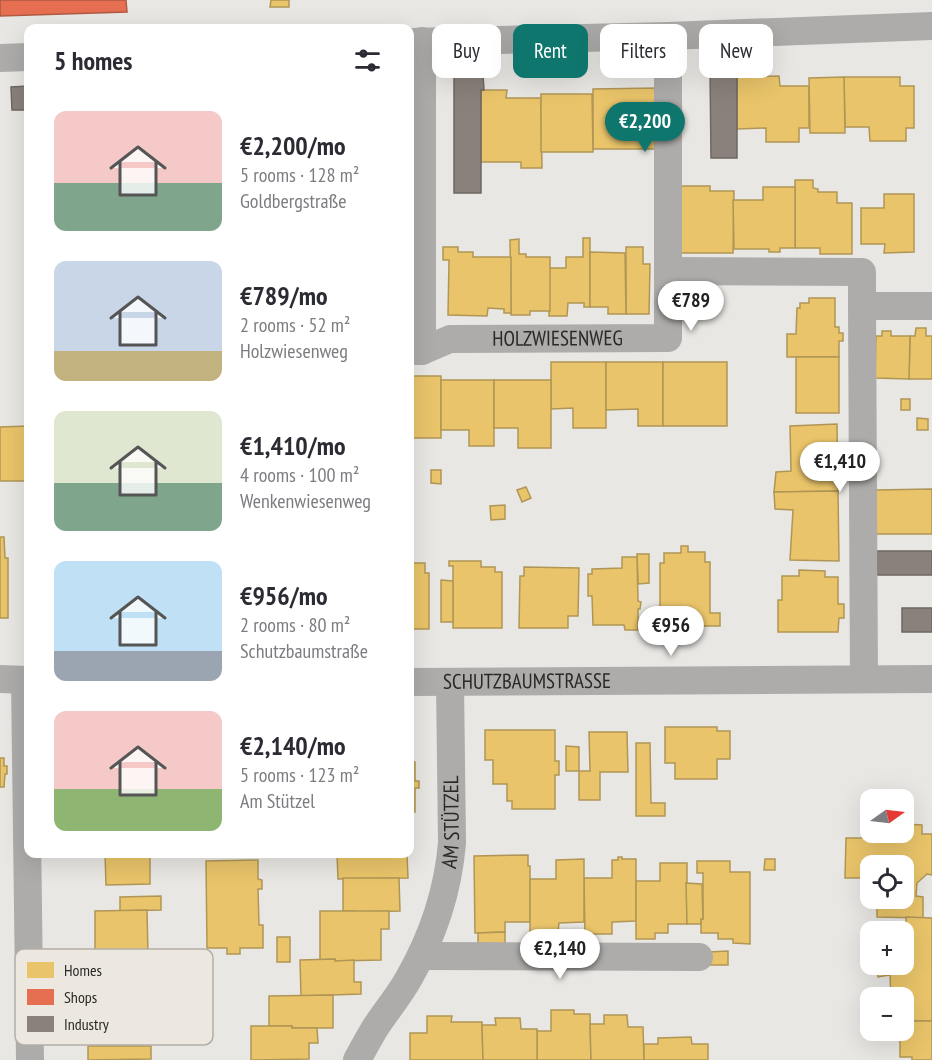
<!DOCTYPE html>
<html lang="en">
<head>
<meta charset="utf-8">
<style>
  :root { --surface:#fff; --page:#f7f7f7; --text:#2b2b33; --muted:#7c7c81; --accent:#0f766e }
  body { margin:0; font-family:"PT Sans Narrow",sans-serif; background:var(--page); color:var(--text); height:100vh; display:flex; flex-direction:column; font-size:22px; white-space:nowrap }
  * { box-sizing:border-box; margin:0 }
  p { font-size:20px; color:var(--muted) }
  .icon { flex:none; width:33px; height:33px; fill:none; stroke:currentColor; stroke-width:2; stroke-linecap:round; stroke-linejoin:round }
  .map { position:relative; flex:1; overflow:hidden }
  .panel { position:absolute; left:24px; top:24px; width:390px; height:834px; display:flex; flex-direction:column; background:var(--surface); border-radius:12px; box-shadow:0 6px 24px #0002 }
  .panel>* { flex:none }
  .hud { position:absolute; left:432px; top:24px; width:410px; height:54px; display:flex; gap:12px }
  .needle { width:39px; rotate:76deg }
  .fabs { position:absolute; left:860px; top:789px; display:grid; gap:12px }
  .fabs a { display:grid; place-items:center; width:54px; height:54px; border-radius:12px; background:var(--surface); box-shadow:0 6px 24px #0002; font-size:30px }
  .price { position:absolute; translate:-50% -51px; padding:0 14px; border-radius:21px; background:#fff; color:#222; font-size:20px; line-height:39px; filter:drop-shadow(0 2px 3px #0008) }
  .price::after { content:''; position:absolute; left:50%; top:36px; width:18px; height:14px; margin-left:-9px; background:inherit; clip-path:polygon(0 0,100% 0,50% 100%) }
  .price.on { background:var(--accent); color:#fff }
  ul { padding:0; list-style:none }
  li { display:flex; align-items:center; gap:18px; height:150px; padding:0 30px }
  li span { display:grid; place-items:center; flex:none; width:168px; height:120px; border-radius:12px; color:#555 }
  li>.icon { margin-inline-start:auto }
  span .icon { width:72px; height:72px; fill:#fffc; stroke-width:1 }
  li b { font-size:26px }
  h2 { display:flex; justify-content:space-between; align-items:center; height:72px; padding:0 30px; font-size:26px }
  .chip { padding:0 21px; border-radius:12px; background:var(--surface); box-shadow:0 6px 24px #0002; font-size:21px; line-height:54px }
  .chip.on { background:var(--accent); color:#fff }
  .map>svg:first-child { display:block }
  .homes { fill:#e9c46a; stroke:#b09656; stroke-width:1.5 }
  .shops { fill:#e76f51; stroke:#af5a44; stroke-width:1.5 }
  .industry { fill:#8a817c; stroke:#6e6762; stroke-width:1.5 }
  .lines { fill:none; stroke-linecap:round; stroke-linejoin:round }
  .minor { stroke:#adacab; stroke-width:28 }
  .labels { text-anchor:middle; stroke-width:6; stroke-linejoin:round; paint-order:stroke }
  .street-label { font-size:21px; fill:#2b2926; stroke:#ece8e0 }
  .key { fill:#ece8e0; stroke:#b2afa8; stroke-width:1.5 }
  .key-label { font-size:16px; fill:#2b2926 }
</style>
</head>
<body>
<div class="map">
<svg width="932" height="1060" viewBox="0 0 932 1060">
  <rect width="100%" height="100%" fill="#e9e7e3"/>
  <g class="homes">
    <path d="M271,0H289V7H270Z"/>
    <path d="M779,76L780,86H809V128H799V142H766V128L737,129V77Z"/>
    <path d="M844,77H900V86H914V128H906V141H870L869,127H845Z"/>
    <path d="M844,77L845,133H810L809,78Z"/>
    <path d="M655,88V149H593V89Z"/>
    <path d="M481,90H507L506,98H541L542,168H521V162H481Z"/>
    <path d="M541,94H592L593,152H541Z"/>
    <path d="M795,180H813V188L818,189V192H837V203H852V254H820V248H795Z"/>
    <path d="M680,186H710V191H734L733,253H680Z"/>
    <path d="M763,187H795V248H780V252H769V249H734L733,200H763Z"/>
    <path d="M884,194H914V252L884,253L885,244H861V208H884Z"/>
    <path d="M583,238H590V307H584V303H568L567,316H549V268H566V257H583Z"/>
    <path d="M519,239V254H526V257H550V311H530V315H511L510,240Z"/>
    <path d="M443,247H458V252H473V257H511V313H504V309L488,308L487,316L448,315L449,260H443Z"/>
    <path d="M626,247H643V264H650L649,314H626Z"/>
    <path d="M590,252L625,253L626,314H608V307H590Z"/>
    <path d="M809,298H835V327H839V333H843V341H839V357H787V334H796L797,308H800V303H809Z"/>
    <path d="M916,328H926V336H932V379H909L910,336H915Z"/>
    <path d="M882,331H891V336H910L909,379L875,378L876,336H882Z"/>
    <rect x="796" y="357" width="43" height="56"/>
    <path d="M551,362H606V428H573V408L551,409Z"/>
    <path d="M606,362H663V426H638V409L606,410Z"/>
    <rect x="663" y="362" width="64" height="64"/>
    <rect x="410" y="376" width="31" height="62"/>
    <path d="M441,380H494V446H469V430H441Z"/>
    <path d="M494,380H551V448H518V428H494Z"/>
    <rect x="901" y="399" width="9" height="11"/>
    <path d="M917,418L928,419V430H917Z"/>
    <path d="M837,424L838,491L774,492L776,472L791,471L790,426Z"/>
    <path d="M28,426V481H0V427Z"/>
    <path d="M431,470H441V484L431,483Z"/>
    <path d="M526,487L531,498L522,502L517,490Z"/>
    <path d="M932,489V534H876V490Z"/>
    <path d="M838,491L839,561L790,560L793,510L775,509L774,492Z"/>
    <path d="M505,505V519L491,520L490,506Z"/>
    <path d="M0,537H4L5,558H8V618H0Z"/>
    <path d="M681,546H688V552H705V562H710V613H720V626H691V623H660V563H664V553H681Z"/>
    <path d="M637,554H649V583L638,584Z"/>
    <path d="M622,557H637L638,601L641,602L640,609H638V630H625L624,625H593L592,596H588V574H592V569L622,568Z"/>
    <path d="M449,561H481V567H495V572H502V628H453V566H449Z"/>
    <path d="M410,563H425V573H429V629H410Z"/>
    <path d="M524,567L579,568L578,616H568V628H519L520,576H524Z"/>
    <path d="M799,570L825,571V577H838V604H844V618H839L838,632H778V600H782V576H799Z"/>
    <path d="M441,580L453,581V622H441Z"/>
    <path d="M665,727H717V731H730V759H717V779H675V763H665Z"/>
    <path d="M485,730H555V761H559V775H555V809H512V801H507V784H493V760H485Z"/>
    <path d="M589,732H627L628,772H600V800H579V771H590Z"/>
    <path d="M636,743H650L651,803H665V816H636Z"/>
    <path d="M566,746L579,747V771H566Z"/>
    <path d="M0,758H4V766H7V774H5L4,787H0Z"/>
    <path d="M410,762H415V781H419V788H415V812H410Z"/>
    <path d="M903,824L922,825V834H932V875L927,874L917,883L916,896L923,897V918L877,917V898H903V866H870V876L869,878H845L846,838H887V832H903Z"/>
    <path d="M105,854H150V884L106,885Z"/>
    <path d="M337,854H407L408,878L338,879Z"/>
    <path d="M528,855V866H530V922H505V932L475,933L474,856Z"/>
    <path d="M618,857H622V859H636V921L612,922V934H585L584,878H612V860H618Z"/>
    <path d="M584,859V922L559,923L558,932H530V879H556V860Z"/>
    <path d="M765,859H775V870H764Z"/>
    <path d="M258,860V879L262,880V889H258L259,925H263V948H240V954H227V948H207L206,861Z"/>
    <path d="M697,861H730V872H750V944L733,943V939H718V933H701V919H703V873H697Z"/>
    <path d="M660,863H687V924H668V933H655V939H636V881H660Z"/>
    <path d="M343,878H399L400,911L355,912L354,911H343Z"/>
    <path d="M686,883L702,884L703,919H701V924H687Z"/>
    <path d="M161,896V910L120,911V897Z"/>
    <path d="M147,910L148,955L95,956V911Z"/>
    <path d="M320,911H389V929H381V960L335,961V959L320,960Z"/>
    <path d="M906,917L932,918V1021H909V1004H903V998H891L890,975L878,977L877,964H903V933L906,934Z"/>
    <path d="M505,932V945H478V933Z"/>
    <rect x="277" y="937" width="13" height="25"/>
    <path d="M728,951V965H709L708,952Z"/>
    <path d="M335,959V961L354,960V982H361V994L301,996L300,960Z"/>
    <path d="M333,995V1028H292V1026H269V996Z"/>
    <path d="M551,1010H574V1014H590L591,1060H537V1031H551Z"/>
    <path d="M604,1015H627L628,1027H643L644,1060H591L590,1024H604Z"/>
    <path d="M427,1016H452L451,1022H482L483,1060H410V1033H427Z"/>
    <path d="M495,1018H520L521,1029H537V1060H483L482,1025H496Z"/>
    <path d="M909,1021H932V1060H912V1057H900V1038L910,1036Z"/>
    <path d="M251,1026H292V1028H317L318,1043H309V1059L251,1060Z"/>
    <path d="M691,1037L692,1044H708V1060H644V1044H658V1038Z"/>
    <path d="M88,1046H151V1059L88,1060Z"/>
  </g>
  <path class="shops" d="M0,0H126L127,12L0,16Z"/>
  <g class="industry">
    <path d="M710,68H737V158H711Z"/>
    <path d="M483,75L484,90H481V193H454V76Z"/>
    <path d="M28,86V110H12L11,87Z"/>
    <rect x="877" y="551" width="55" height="24"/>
    <rect x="902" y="608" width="30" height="24"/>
  </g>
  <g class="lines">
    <g class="minor">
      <path d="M668,36V271"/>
      <path d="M422,41V351"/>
      <path d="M410,42L668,36L932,26"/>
      <path d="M0,58L28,57"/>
      <path d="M862,306L864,679"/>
      <path id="s1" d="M410,351H422L450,339L668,338V271L862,272V306H932"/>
      <path d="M0,679L28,680"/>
      <path d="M25,680L30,1060"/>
      <path id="s2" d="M410,682L932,679"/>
      <path d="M421,956L699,957"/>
      <path id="s3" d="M357,1060C363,1049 369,1038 375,1028C386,1011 399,996 409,978C433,936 448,891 452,843L450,682"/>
    </g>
  </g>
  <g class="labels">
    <g class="street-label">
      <text dy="7" stroke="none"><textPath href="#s1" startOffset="150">HOLZWIESENWEG</textPath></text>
      <text dy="7" stroke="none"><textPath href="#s2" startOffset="117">SCHUTZBAUMSTRASSE</textPath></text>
      <text dy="7" stroke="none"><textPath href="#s3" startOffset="261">AM STÜTZEL</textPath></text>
    </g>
  </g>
  <rect x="15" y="949" width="198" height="96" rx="9" class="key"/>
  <rect x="27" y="962" width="27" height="16" fill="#e9c46a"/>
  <rect x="27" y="989" width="27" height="16" fill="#e76f51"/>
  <rect x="27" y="1016" width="27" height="16" fill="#8a817c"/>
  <g class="key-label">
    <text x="64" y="976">Homes</text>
    <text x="64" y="1003">Shops</text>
    <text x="64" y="1030">Industry</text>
  </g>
</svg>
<div class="fabs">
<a><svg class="needle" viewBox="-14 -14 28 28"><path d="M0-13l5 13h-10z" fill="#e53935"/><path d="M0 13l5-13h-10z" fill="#7c7c81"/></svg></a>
<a><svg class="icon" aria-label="locate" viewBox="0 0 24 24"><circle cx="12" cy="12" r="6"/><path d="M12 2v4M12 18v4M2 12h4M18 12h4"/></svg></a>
<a>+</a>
<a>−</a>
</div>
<b class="price on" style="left:645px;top:153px">€2,200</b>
<b class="price" style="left:691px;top:332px">€789</b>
<b class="price" style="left:840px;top:493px">€1,410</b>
<b class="price" style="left:671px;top:657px">€956</b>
<b class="price" style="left:560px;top:980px">€2,140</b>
<div class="hud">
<a class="chip">Buy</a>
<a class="chip on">Rent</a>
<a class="chip">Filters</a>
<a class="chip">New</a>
</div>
<section class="panel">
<h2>5 homes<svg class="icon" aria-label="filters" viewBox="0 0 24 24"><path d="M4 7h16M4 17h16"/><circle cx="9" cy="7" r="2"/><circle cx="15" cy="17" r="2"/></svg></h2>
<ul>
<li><span style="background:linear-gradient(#f6c9c9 60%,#7fa58c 0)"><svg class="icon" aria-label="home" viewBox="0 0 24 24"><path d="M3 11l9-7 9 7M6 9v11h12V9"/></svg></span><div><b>€2,200/mo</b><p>5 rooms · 128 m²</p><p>Goldbergstraße</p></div></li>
<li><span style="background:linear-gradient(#c9d6e8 75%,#c2b280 0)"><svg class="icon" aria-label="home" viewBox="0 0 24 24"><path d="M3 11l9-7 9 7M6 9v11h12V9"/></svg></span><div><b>€789/mo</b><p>2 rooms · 52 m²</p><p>Holzwiesenweg</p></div></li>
<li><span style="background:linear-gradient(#dfe7d0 60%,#7fa58c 0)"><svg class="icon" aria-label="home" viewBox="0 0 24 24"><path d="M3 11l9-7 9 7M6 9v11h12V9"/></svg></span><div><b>€1,410/mo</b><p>4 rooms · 100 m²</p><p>Wenkenwiesenweg</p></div></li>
<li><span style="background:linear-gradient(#bfe0f5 75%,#9aa5b1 0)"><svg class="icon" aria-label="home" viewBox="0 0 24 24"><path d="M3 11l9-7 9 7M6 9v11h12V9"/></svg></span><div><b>€956/mo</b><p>2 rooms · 80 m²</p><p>Schutzbaumstraße</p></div></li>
<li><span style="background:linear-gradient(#f6c9c9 65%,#8fb573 0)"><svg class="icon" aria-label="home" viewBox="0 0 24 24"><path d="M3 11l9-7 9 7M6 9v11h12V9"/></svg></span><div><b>€2,140/mo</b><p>5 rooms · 123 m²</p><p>Am Stützel</p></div></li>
</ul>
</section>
</div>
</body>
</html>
